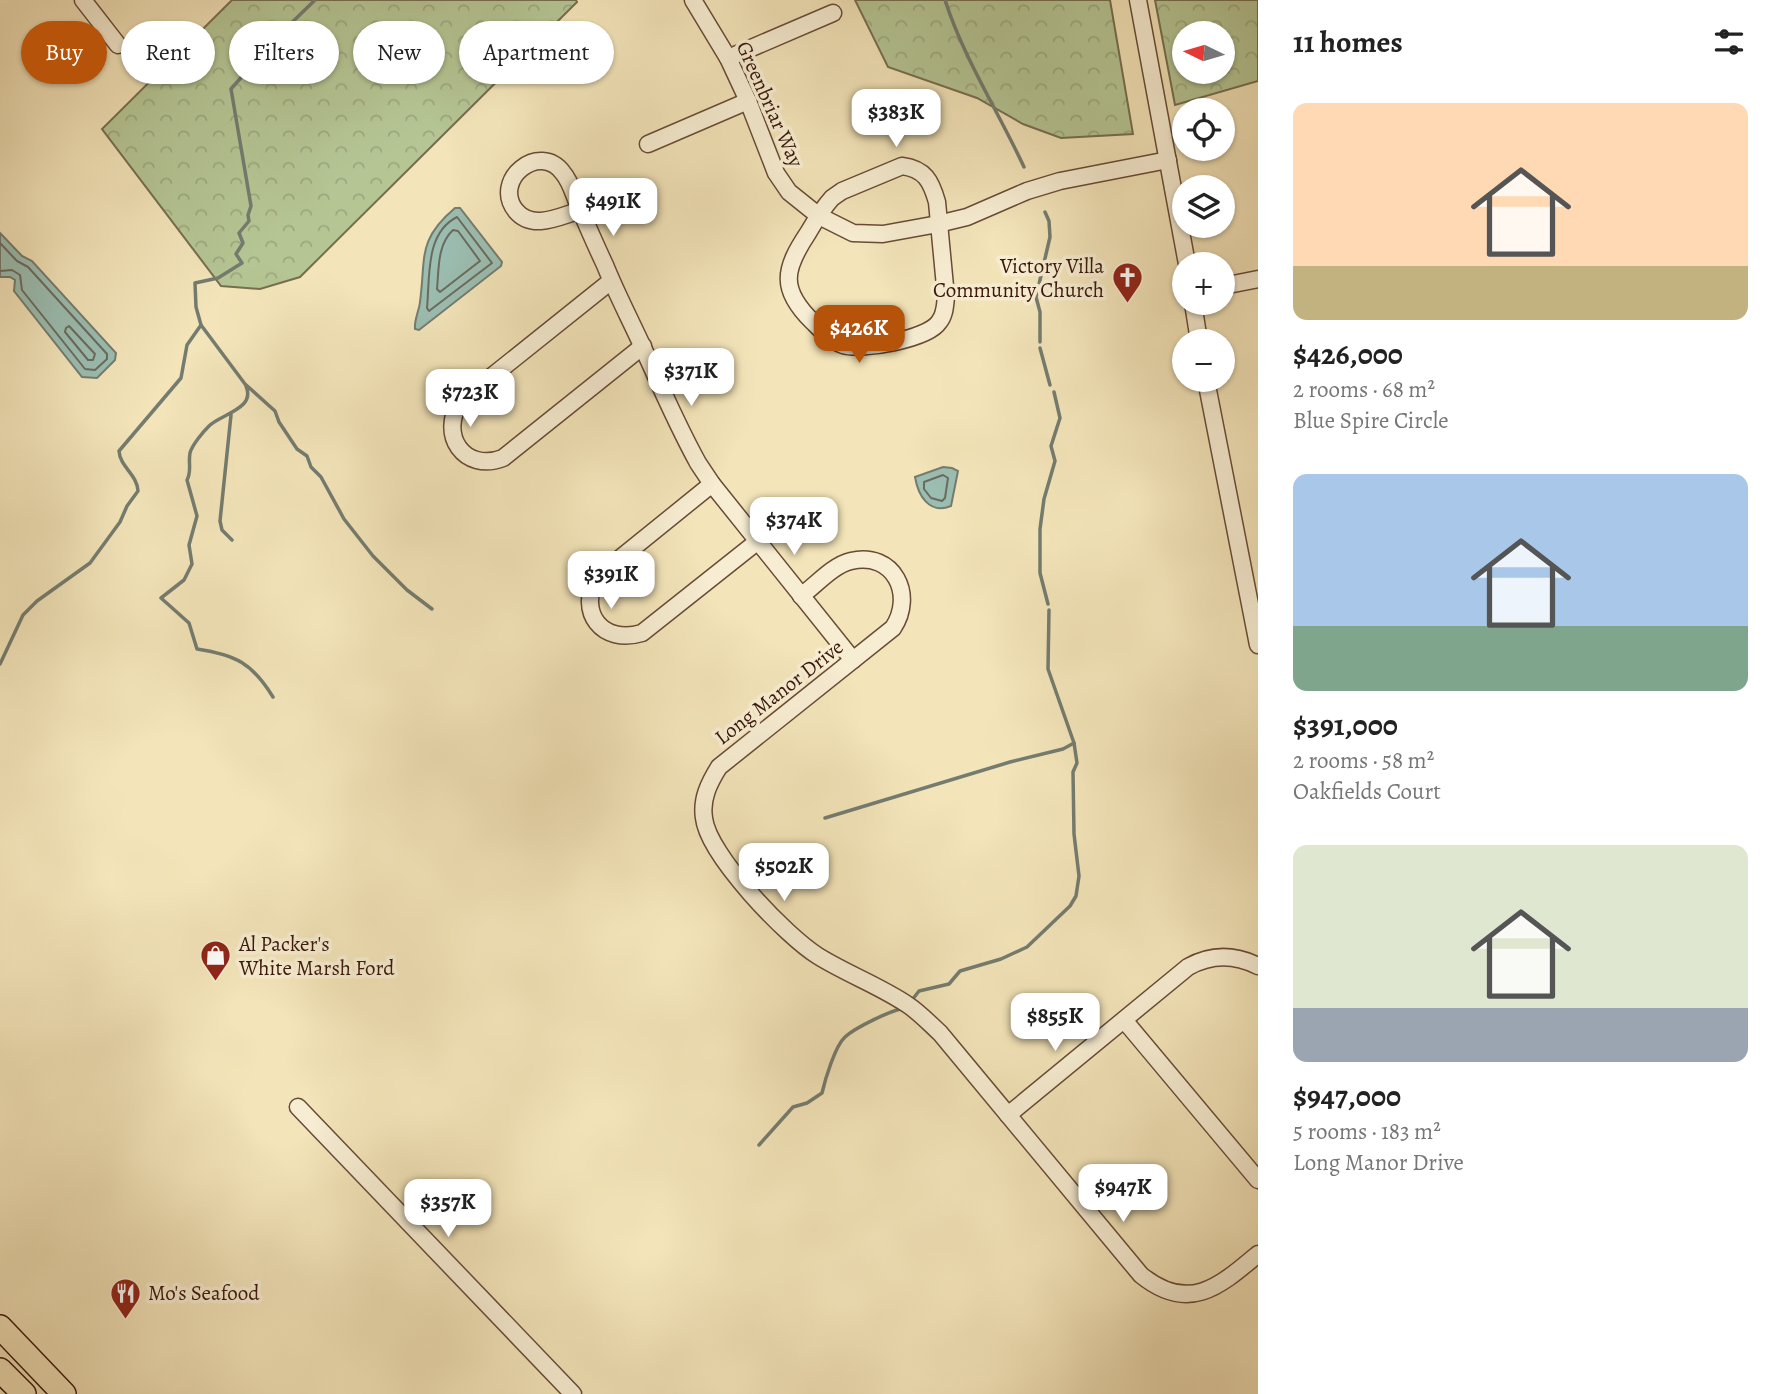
<!DOCTYPE html>
<html lang="en">
<head>
<meta charset="utf-8">
<style>
  :root { --surface:#fff; --page:#f6f6f6; --text:#222; --muted:#767676; --accent:#b45309 }
  body { margin:0; font-family:Alegreya,serif; background:var(--page); color:var(--text); height:100vh; display:flex; flex-direction:column; font-size:26px; white-space:nowrap }
  * { box-sizing:border-box; margin:0 }
  p { font-size:23px; color:var(--muted) }
  .icon { flex:none; width:38px; height:38px; fill:none; stroke:currentColor; stroke-width:2; stroke-linecap:round; stroke-linejoin:round }
  .map { position:relative; flex:1; overflow:hidden }
  .side { display:flex; flex-direction:column; background:var(--surface); width:525px }
  .side>* { flex:none }
  .hud { position:absolute; left:21px; top:21px; width:665px; height:63px; display:flex; gap:14px }
  .needle { width:46px; rotate:275deg }
  .tools { position:absolute; left:1172px; top:21px; display:grid; gap:14px }
  .tools a { display:grid; place-items:center; width:63px; height:63px; border-radius:50%; background:var(--surface); box-shadow:0 2px 5px #0004; font-size:35px }
  .price { position:absolute; translate:-50% -60px; padding:0 16px; border-radius:14px; background:#fff; color:#222; font-size:23px; line-height:46px; filter:drop-shadow(0 2px 4px #0008) }
  .price::after { content:''; position:absolute; left:50%; top:42px; width:21px; height:16px; margin-left:-10px; background:inherit; clip-path:polygon(0 0,100% 0,50% 100%) }
  .price.selected { background:var(--accent); color:#fff }
  ul { padding:0; list-style:none }
  li { display:grid; align-content:center; gap:14px; height:371px; padding:0 35px }
  li span { display:grid; place-items:center; height:217px; border-radius:14px; color:#555 }
  li>.icon { margin-inline-start:auto }
  span .icon { width:126px; height:126px; fill:#fffc; stroke-width:1 }
  li b { font-size:30px }
  h2 { display:flex; justify-content:space-between; align-items:center; height:84px; padding:0 35px; font-size:30px }
  .pill { padding:0 24px; border-radius:32px; background:var(--surface); box-shadow:0 2px 5px #0004; font-size:24px; line-height:63px }
  .pill.selected { background:var(--accent); color:#fff }
  main { display:flex; flex:1; min-height:0 }
  .map>svg:first-child { display:block }
  .forest { fill:url(#forest-crowns); stroke:#776e50; stroke-width:2; fill-rule:evenodd }
  .water { fill:#9bbeb2; stroke:#747c6f; stroke-width:2 }
  .lines { fill:none; stroke-linecap:round; stroke-linejoin:round }
  .shore { stroke:#6a6b5e; stroke-width:2 }
  .stream { stroke:#747c6f; stroke-width:3.5 }
  .minor-casing { stroke:#684b36; stroke-width:19 }
  .highway-casing { stroke:#39180b; stroke-width:26 }
  .minor { stroke:#f7edd2; stroke-width:16 }
  .highway { stroke:#f3e4b9; stroke-width:23 }
  .labels { text-anchor:middle; stroke-width:7; stroke-linejoin:round; paint-order:stroke }
  .street-label { font-size:21px; fill:#39180b; stroke:#f7edd2 }
  .poi-label { font-size:21px; fill:#39180b; stroke:#f7edd2; text-anchor:start }
</style>
</head>
<body>
<main>
<div class="map">
<svg width="1258" height="1394" viewBox="0 0 1258 1394">
  <defs>
    <pattern id="forest-crowns" width="20" height="18" patternUnits="userSpaceOnUse" patternTransform="scale(1.75)"><rect width="20" height="18" fill="#b5c594"/><path d="M2 6a3 3 0 1 1 6 0M12 15a3 3 0 1 1 6 0" fill="none" stroke="#9ca87e"/></pattern>
  </defs>
  <rect width="100%" height="100%" fill="#f3e4b9"/>
  <filter id="stains"><feTurbulence type="fractalNoise" baseFrequency=".00286" numOctaves="4"/><feColorMatrix values="0 0 0 0 .2 0 0 0 0 .09 0 0 0 0 .02 0 0 0 .5 -.17"/></filter>
  <radialGradient id="worn" r=".72"><stop offset=".6" stop-color="#630" stop-opacity="0"/><stop offset="1" stop-color="#630" stop-opacity=".3"/></radialGradient>
  <g class="forest">
    <path d="M232,0H576L577,2L300,277L260,289L221,286L102,129Z"/>
    <path d="M855,0H1110L1133,134L1061,138L1023,124L977,98L888,67Z"/>
    <path d="M1155,0H1258V81L1175,105ZM1185,33H1223V72H1185Z"/>
  </g>
  <g class="water">
    <path d="M455,208H460L502,262L501,266L419,330L415,329C414,320 419,311 420,302C426,257 417,240 455,208Z"/>
    <path d="M0,233L22,256L32,261L116,353L115,360L97,378L82,377L14,291L15,280L10,277H0Z"/>
    <path d="M943,467L952,468L958,471L951,506C929,515 918,495 915,477Z"/>
  </g>
  <g class="lines">
    <g class="shore">
      <path d="M457,217L492,263L429,311L427,308C430,277 425,233 457,217Z"/>
      <path d="M453,230L458,231L480,261L440,292L437,289C439,269 437,245 453,230Z"/>
      <path d="M0,243L17,261L28,267L107,354V359L95,370L85,369L22,290L20,275L12,270L0,271"/>
      <path d="M69,326L95,354L93,360H88L65,332L66,328Z"/>
      <path d="M943,475L948,478L945,498L942,501L931,498L924,489V482Z"/>
    </g>
    <g class="stream">
      <path d="M315,0L275,39L231,89L251,206L248,215L249,221L239,233L243,243L236,254L242,263L218,278L195,283L196,307L201,325L245,384L275,411L279,422L297,449L307,456L311,467L321,477L344,519L373,556L407,590L432,609"/>
      <path d="M945,0C964,59 998,111 1024,167"/>
      <path d="M1040,342V312L1036,297L1050,237L1049,221L1045,212"/>
      <path d="M1040,348L1050,385"/>
      <path d="M246,386C256,409 221,414 209,426C203,432 192,445 190,453C188,463 192,471 187,480L197,516L189,545L192,564L184,580L161,598L189,623L197,649C236,655 252,663 273,697"/>
      <path d="M231,415L220,521L222,530L232,540"/>
      <path d="M1048,604L1040,573V529L1044,499L1055,461L1051,446L1060,418L1054,392"/>
      <path d="M0,664L23,615L37,601L90,563L120,522L127,506L138,491C137,474 120,467 119,451L181,378L187,345L201,325"/>
      <path d="M825,818L1010,762L1063,749L1074,743"/>
      <path d="M912,1000L919,991L949,984L960,971L1001,959L1027,947L1070,906L1076,896L1079,876L1074,834L1073,772L1077,763L1074,743L1048,669L1049,610"/>
      <path d="M759,1145L793,1107L807,1103L822,1093C825,1080 835,1046 845,1037C856,1027 890,1011 904,1008"/>
    </g>
    <defs>
      <g id="minor">
        <path d="M83,0L118,45"/>
        <path d="M693,0L728,58L748,101L776,173L789,192L819,216L853,233L883,234L938,224L967,217L1027,191L1060,181L1168,160"/>
        <path d="M1138,0L1187,264"/>
        <path d="M728,58L833,13"/>
        <path d="M648,144L748,101"/>
        <path d="M902,166C925,169 931,181 937,202L946,297C945,305 945,315 939,322C928,339 862,351 843,345C831,341 822,331 813,322C779,289 784,269 808,233C815,221 823,208 832,198L842,191Z"/>
        <path d="M581,210C560,216 533,231 516,211C491,180 540,141 563,173C570,181 573,192 577,202C586,223 595,244 605,265C617,295 632,323 645,352C662,390 678,427 698,463L712,484L853,660"/>
        <path d="M611,281L461,401C438,434 464,473 503,458L643,346"/>
        <path d="M1223,286L1258,279"/>
        <path d="M1193,303L1199,341"/>
        <path d="M1206,380L1258,645"/>
        <path d="M712,484L597,577C577,612 602,645 642,633L758,541"/>
        <path d="M801,596C816,585 833,565 851,561C894,551 915,595 893,628L719,767C709,783 701,799 704,818C708,855 786,936 818,956C847,974 880,986 908,1005C920,1013 929,1023 940,1033L1141,1275C1189,1314 1220,1286 1258,1254"/>
        <path d="M1124,1020L1258,1180"/>
        <path d="M298,1107L573,1394"/>
        <path d="M1008,1115L1188,967C1211,954 1234,954 1258,966"/>
      </g>
      <g id="highway">
        <path d="M0,1327L64,1394"/>
        <path d="M0,1370L24,1394"/>
      </g>
    </defs>
    <use href="#minor" class="minor-casing"/>
    <use href="#highway" class="highway-casing"/>
    <use href="#minor" class="minor"/>
    <use href="#highway" class="highway"/>
  </g>
  <defs>
    <symbol id="church-pin" viewBox="-11 -11 22 30"><path d="M0 17L-7.5 6A9.5 9.5 0 1 1 7.5 6Z" fill="#8f2418" stroke="#f7edd2"/><path d="M-1.2-6h2.4v3.5h3.3v2.4h-3.3V6h-2.4V-.1h-3.3v-2.4h3.3Z" fill="#fff"/></symbol>
    <symbol id="shop-pin" viewBox="-11 -11 22 30"><path d="M0 17L-7.5 6A9.5 9.5 0 1 1 7.5 6Z" fill="#8f2418" stroke="#f7edd2"/><path d="M-5-2.5h2.3a2.7 3.5 0 0 1 5.4 0H5L5.5 6h-11ZM-1.5-2.5h3a1.5 2.3 0 0 0-3 0Z" fill="#fff"/></symbol>
    <symbol id="restaurant-pin" viewBox="-11 -11 22 30"><path d="M0 17L-7.5 6A9.5 9.5 0 1 1 7.5 6Z" fill="#8f2418" stroke="#f7edd2"/><path d="M-5-6h1v4h1v-4h1v4h1v-4h1v5L-1.5 .5V6h-2V.5L-5-1ZM5-6V6H3V1.5H1.5Q1.5-4 5-6Z" fill="#fff"/></symbol>
  </defs>
  <g fill-rule="evenodd">
    <use href="#church-pin" x="1110" y="260" width="35" height="47"/>
    <use href="#shop-pin" x="198" y="938" width="35" height="47"/>
    <use href="#restaurant-pin" x="108" y="1276" width="35" height="47"/>
  </g>
  <g class="labels">
    <g class="street-label">
      <text transform="translate(770 104) rotate(66)" y="7">Greenbriar Way</text>
      <text transform="translate(779 692) rotate(-38)" y="7">Long Manor Drive</text>
    </g>
    <g class="poi-label">
      <text x="1104" y="273" text-anchor="end">Victory Villa<tspan x="1104" dy="24">Community Church</tspan></text>
      <text x="239" y="951">Al Packer's<tspan x="239" dy="24">White Marsh Ford</tspan></text>
      <text x="148" y="1300">Mo's Seafood</text>
    </g>
  </g>
  <rect width="100%" height="100%" filter="url(#stains)"/>
  <rect width="100%" height="100%" fill="url(#worn)"/>
</svg>
<div class="tools">
<a><svg class="needle" viewBox="-14 -14 28 28"><path d="M0-13l5 13h-10z" fill="#e53935"/><path d="M0 13l5-13h-10z" fill="#767676"/></svg></a>
<a><svg class="icon" aria-label="locate" viewBox="0 0 24 24"><circle cx="12" cy="12" r="6"/><path d="M12 2v4M12 18v4M2 12h4M18 12h4"/></svg></a>
<a><svg class="icon" aria-label="layers" viewBox="0 0 24 24"><path d="M12 4l9 5-9 5-9-5zM3 14l9 5 9-5"/></svg></a>
<a>+</a>
<a>−</a>
</div>
<b class="price" style="left:896px;top:149px">$383K</b>
<b class="price" style="left:613px;top:238px">$491K</b>
<b class="price selected" style="left:859px;top:365px">$426K</b>
<b class="price" style="left:691px;top:408px">$371K</b>
<b class="price" style="left:470px;top:429px">$723K</b>
<b class="price" style="left:794px;top:557px">$374K</b>
<b class="price" style="left:611px;top:611px">$391K</b>
<b class="price" style="left:784px;top:903px">$502K</b>
<b class="price" style="left:1055px;top:1053px">$855K</b>
<b class="price" style="left:1123px;top:1224px">$947K</b>
<b class="price" style="left:448px;top:1239px">$357K</b>
<div class="hud">
<a class="pill selected">Buy</a>
<a class="pill">Rent</a>
<a class="pill">Filters</a>
<a class="pill">New</a>
<a class="pill">Apartment</a>
</div>
</div>
<section class="side">
<h2>11 homes<svg class="icon" aria-label="filters" viewBox="0 0 24 24"><path d="M4 7h16M4 17h16"/><circle cx="9" cy="7" r="2"/><circle cx="15" cy="17" r="2"/></svg></h2>
<ul>
<li><span style="background:linear-gradient(#ffd9b3 75%,#c2b280 0)"><svg class="icon" aria-label="home" viewBox="0 0 24 24"><path d="M3 11l9-7 9 7M6 9v11h12V9"/></svg></span><div><b>$426,000</b><p>2 rooms · 68 m²</p><p>Blue Spire Circle</p></div></li>
<li><span style="background:linear-gradient(#a9c7e8 70%,#7fa58c 0)"><svg class="icon" aria-label="home" viewBox="0 0 24 24"><path d="M3 11l9-7 9 7M6 9v11h12V9"/></svg></span><div><b>$391,000</b><p>2 rooms · 58 m²</p><p>Oakfields Court</p></div></li>
<li><span style="background:linear-gradient(#dfe7d0 75%,#9aa5b1 0)"><svg class="icon" aria-label="home" viewBox="0 0 24 24"><path d="M3 11l9-7 9 7M6 9v11h12V9"/></svg></span><div><b>$947,000</b><p>5 rooms · 183 m²</p><p>Long Manor Drive</p></div></li>
</ul>
</section>
</main>
</body>
</html>
